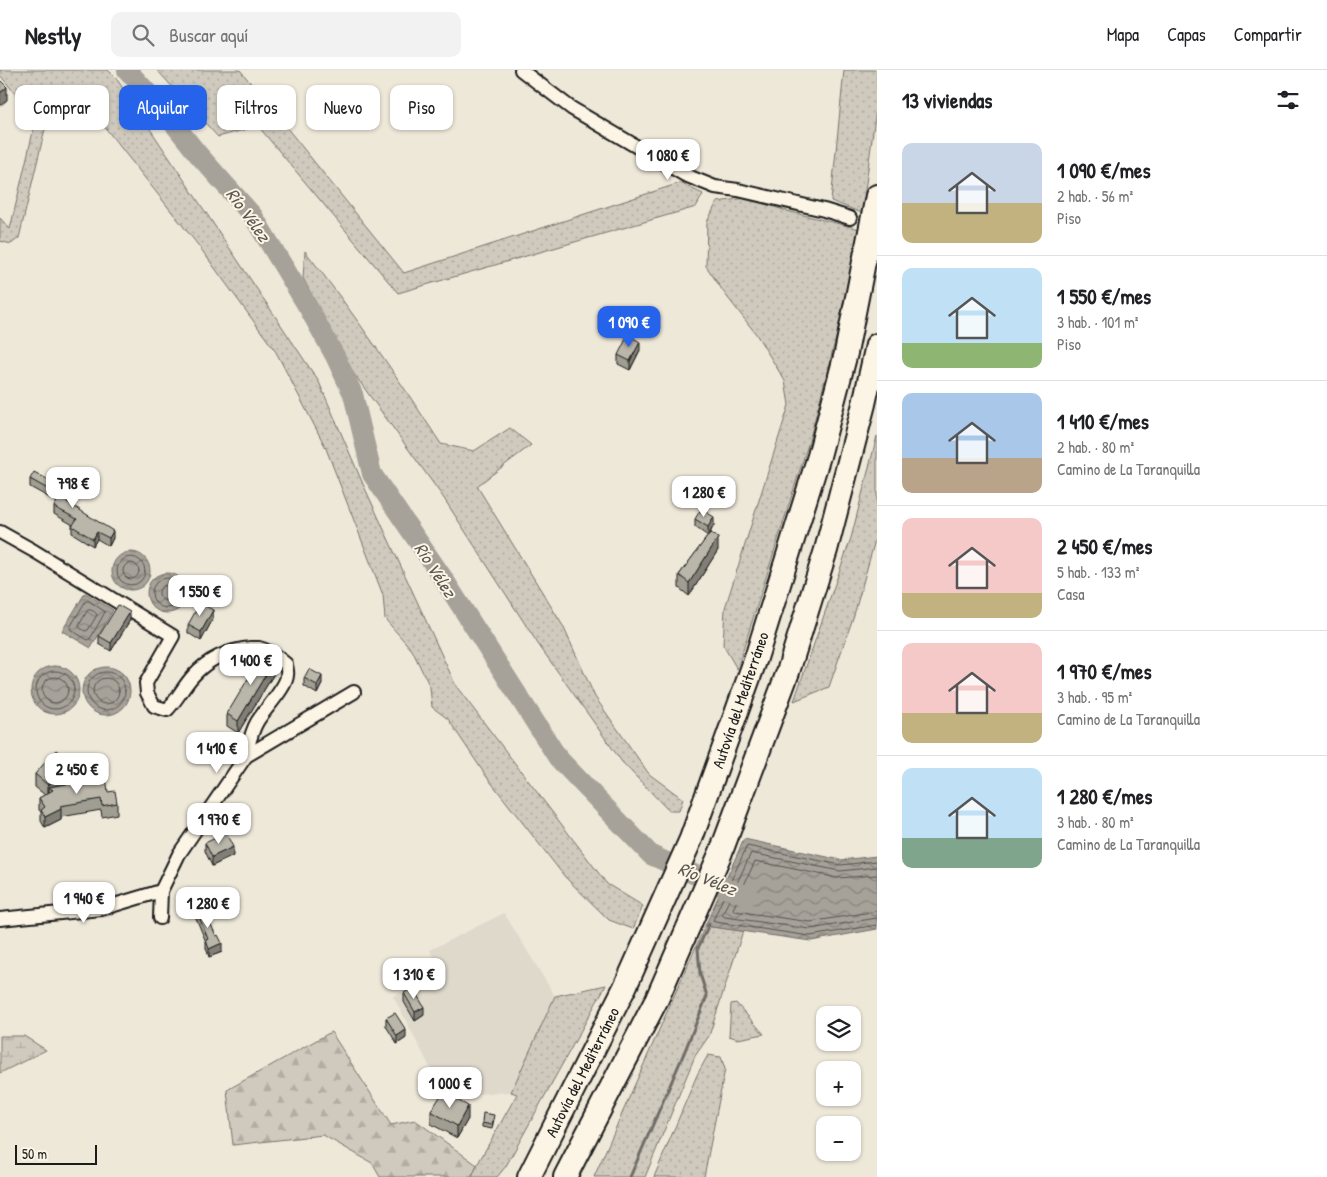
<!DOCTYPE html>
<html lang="es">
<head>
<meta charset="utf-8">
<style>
  :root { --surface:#fff; --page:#f2f2f2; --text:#202124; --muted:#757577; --line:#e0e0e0; --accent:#2563eb }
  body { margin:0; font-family:"Patrick Hand",sans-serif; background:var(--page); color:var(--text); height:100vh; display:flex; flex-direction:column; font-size:19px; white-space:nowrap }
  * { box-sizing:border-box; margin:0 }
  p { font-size:16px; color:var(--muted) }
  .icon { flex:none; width:28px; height:28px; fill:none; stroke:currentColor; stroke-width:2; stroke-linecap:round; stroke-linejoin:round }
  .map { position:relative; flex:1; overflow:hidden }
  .sheet { display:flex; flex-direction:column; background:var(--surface); width:450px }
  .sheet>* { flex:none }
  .hud { position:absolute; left:15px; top:15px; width:475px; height:45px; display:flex; gap:10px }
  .buttons { position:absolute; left:816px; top:936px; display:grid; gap:10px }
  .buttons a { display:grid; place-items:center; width:45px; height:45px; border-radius:10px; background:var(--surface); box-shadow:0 1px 4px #0004; font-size:25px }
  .scale { position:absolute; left:15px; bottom:12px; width:82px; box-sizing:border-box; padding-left:5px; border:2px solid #1c1c1c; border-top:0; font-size:14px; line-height:18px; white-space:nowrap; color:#1c1c1c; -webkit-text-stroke:4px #fcf5e5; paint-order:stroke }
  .price { position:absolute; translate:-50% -42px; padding:0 11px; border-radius:10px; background:#fff; color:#222; font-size:16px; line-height:32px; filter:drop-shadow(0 1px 2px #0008) }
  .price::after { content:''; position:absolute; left:50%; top:30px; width:15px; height:11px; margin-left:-8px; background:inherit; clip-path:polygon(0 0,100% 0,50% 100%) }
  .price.current { background:var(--accent); color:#fff }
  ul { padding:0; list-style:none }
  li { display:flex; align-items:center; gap:15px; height:125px; padding:0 25px }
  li+li { border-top:1px solid var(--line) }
  li span { display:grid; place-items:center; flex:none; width:140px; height:100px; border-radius:10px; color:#555 }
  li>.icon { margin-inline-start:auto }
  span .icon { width:60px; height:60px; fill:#fffc; stroke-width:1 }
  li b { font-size:21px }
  h2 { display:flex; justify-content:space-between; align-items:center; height:60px; padding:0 25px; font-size:21px }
  .pill { padding:0 18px; border-radius:10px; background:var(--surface); box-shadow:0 1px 4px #0004; font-size:18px; line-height:45px }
  .pill.current { background:var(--accent); color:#fff }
  header { display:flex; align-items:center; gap:30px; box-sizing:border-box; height:70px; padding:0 25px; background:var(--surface); border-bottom:1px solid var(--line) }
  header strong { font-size:24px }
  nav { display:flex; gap:28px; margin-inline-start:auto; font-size:18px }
  .search { width:350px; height:45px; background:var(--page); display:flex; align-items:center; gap:12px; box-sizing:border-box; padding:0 18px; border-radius:10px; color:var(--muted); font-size:19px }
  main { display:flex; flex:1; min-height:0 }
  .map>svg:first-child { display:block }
  .built { fill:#ded9cb }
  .grass { fill:url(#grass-dots); stroke:#76736c }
  .forest { fill:url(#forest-firs); stroke:#76736c }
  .wetland { fill:url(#wetland-marsh); stroke:#76736c }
  .water { fill:url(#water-waves); stroke:#6f6c67 }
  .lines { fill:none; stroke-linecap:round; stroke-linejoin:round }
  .shore { stroke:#54524e; stroke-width:1 }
  .stream { stroke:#6f6c67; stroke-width:3 }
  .river { stroke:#a7a299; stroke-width:20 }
  .minor-casing { stroke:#1c1c1c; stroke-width:16 }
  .motorway-casing { stroke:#1c1c1c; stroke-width:26 }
  .minor { stroke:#fcf5e5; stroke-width:12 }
  .motorway { stroke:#fcf5e5; stroke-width:22 }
  .wall { fill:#a09d92; stroke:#1c1c1c }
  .shaded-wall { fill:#827f77; stroke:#1c1c1c }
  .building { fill:#bab6aa; stroke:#1c1c1c }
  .labels { text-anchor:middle; stroke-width:4; stroke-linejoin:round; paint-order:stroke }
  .street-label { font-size:16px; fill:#1c1c1c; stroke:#fcf5e5 }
  .water-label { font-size:18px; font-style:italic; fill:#5b5854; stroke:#fcf5e5 }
</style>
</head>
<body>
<header>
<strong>Nestly</strong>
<div class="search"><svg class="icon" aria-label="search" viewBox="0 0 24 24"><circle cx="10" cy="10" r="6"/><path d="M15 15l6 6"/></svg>Buscar aquí</div>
<nav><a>Mapa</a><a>Capas</a><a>Compartir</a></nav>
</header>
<main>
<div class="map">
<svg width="877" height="1107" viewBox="0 0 877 1107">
  <defs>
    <pattern id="grass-dots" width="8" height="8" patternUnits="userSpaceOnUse" patternTransform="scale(1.25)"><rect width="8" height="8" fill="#cfcabd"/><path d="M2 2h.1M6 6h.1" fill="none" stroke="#b1ada2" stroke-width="1.8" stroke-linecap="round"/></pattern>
    <pattern id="forest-firs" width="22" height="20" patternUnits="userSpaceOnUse" patternTransform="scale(1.25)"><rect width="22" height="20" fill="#cfcabd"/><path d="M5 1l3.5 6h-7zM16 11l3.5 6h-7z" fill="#b1ada2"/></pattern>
    <pattern id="wetland-marsh" width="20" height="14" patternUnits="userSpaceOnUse" patternTransform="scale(1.25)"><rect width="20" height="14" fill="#cfcabd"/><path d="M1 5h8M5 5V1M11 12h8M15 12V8" fill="none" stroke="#b1ada2"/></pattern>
    <pattern id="water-waves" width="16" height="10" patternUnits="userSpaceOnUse" patternTransform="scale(1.25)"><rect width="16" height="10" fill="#a7a299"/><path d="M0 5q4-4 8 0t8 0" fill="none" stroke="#87837c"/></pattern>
  </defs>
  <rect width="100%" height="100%" fill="#eee8d9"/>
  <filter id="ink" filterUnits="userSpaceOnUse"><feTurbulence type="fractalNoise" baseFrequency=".02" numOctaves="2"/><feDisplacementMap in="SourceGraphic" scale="10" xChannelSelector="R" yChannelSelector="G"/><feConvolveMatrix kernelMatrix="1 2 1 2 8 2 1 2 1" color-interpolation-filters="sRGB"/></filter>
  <g filter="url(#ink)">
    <path class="built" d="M504,843L555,926L511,1022L445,1026L393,926L440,901L430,880Z"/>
    <g class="grass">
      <path d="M0,0H108L116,8L319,312L363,414L456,616L607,814L643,836L633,859L609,850L565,807L486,706L448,649L432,637L430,617L412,580L385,549L383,525L325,376L276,282L198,175L95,45L60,27L50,38L19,168L11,174L0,171V148L10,159L36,49L0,5Z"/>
      <path d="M157,0H240L404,203L680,113L703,124L696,137L398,223L258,56L218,67Z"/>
      <path d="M844,0H877V32L862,143L831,131Z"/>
      <path d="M746,128L787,141L860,159L837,264L810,368L737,599L723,575L725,538L789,335L785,311L756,264L725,224L706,196L707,152L717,132Z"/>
      <path d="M305,181C354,243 398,308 441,374L474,381L510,358L531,375L477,416L563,556L595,627L649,704L683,729L679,741H669L622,692L538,574L443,427L349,297L303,208Z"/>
      <path d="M877,366V463L854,545L829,617L794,631L851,468Z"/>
      <path d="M705,856L743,861L709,966L695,986L645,1107H594Z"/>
      <path d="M606,915L506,1096L497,1107H472L477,1095L517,1024L511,1022L555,926Z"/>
      <path d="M736,933L764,964L738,969L729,966L731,934Z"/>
      <path d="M708,985L721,987L725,999L704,1107H654L697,1005Z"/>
    </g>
    <path class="forest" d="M331,962L391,1055L415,1050L477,1095L472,1107H380L372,1093L323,1065L233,1075L227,1020Z"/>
    <path class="wetland" d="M0,966H24L46,980L0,1003Z"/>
    <g class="water">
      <circle cx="131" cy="501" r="19"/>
      <circle cx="167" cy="523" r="20"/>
      <path d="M85,523L113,540L91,578L62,561Z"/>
      <circle cx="55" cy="620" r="24"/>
      <circle cx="106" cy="621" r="24"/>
      <path d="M744,769L841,790L877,786V859L811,871L705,856Z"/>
    </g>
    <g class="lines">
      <g class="shore">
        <circle cx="131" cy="501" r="14"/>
        <circle cx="131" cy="501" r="8"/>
        <circle cx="167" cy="523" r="15"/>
        <circle cx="167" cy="523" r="8"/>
        <path d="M86,531H89L104,541L105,542L90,569L88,570L71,560L70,558Z"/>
        <path d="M88,540C91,539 96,542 97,545L88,560L85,561L80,558L79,556Z"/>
        <circle cx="55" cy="620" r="19"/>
        <circle cx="106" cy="621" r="19"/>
        <circle cx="55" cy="620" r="13"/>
        <circle cx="106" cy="621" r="13"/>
        <path d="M877,791L841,795L747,776L713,850L715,852L810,866L877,855"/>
        <path d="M877,797L840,801L751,783L722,845L725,847L810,859L877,848"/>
        <path d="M877,805L838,808L755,791L733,839L735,841L810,852L877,841"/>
      </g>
      <path class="stream" d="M630,1107L684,983L707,926L700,904L698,878L709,854"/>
      <path class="river" d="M127,0L159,35L197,83L253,146L308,237L335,286L353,324L372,404L443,508L558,688L651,785L727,819L748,825"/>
      <defs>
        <g id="minor">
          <path d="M521,0L571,38L685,105L715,117L738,120L824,140L850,148"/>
          <path d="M0,462L34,481L173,566L146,613L147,623L154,636L167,640C177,630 183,617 193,606C208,589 229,580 251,578C252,578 258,578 259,578C269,580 278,587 286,594C286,597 288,602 287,605C287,617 264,640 257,652C251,662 249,674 246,686"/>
          <path d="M160,848L161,821L179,784L246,686L354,622"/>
          <path d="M0,849L101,839L161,821"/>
        </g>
        <g id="motorway">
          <path d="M529,1107L625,917L691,769L756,588L819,386L846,283L877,126"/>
          <path d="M565,1107L657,929L721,782L788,602L826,480L864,334L877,275"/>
        </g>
      </defs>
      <use href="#minor" class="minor-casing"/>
      <use href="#motorway" class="motorway-casing"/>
      <use href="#minor" class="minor"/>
      <use href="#motorway" class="motorway"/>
    </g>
    <g class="wall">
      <path d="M640,280L630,300L618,294V285Z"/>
      <path d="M30,409L73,430L70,434L113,468L109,476L97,469L93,476L72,463V456L73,455L54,444V437L57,432L30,417Z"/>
      <path d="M695,449L714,455L710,463L718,480L689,526L679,518V505L708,466L695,457Z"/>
      <path d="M213,549L201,571L188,563V555Z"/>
      <path d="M130,550L111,581L99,574V566Z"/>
      <path d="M275,602L238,663L227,656V644Z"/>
      <path d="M304,608L322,614L317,624L304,616Z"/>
      <path d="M35,704L73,708L65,714L108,722L117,733V744L102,747L101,740L61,747V750L45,758L41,751V742L39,740V728L45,725L35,717Z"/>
      <path d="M205,773L233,786L212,796L205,781Z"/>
      <path d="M196,839L216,866L222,882L209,887L206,878V872L196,848Z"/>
      <path d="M404,923L424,945L415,951L404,932Z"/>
      <path d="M386,948L406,968L397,974L386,956Z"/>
      <path d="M431,1041L468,1049L457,1068L431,1054Z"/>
      <path d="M494,1049L492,1059L482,1057V1053Z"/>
    </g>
    <g class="shaded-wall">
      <path d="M7,17V30L0,36V23Z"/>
      <path d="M640,272V280L630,300V291Z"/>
      <path d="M73,423V430L67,440V432Z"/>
      <path d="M714,447V455L708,466V457Z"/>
      <path d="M113,461V468L109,476V468Z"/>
      <path d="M97,462V469L93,476V469Z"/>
      <path d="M718,468V480L689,526V513Z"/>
      <path d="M213,540V549L201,571V562Z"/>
      <path d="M130,542V550L111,581V573Z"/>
      <path d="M275,589V602L238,663V651Z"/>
      <path d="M322,606V614L317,624V615Z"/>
      <path d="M73,695V708L53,723V720L49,717V726L48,727V715Z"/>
      <path d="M61,739V750L45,758V747Z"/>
      <path d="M233,777V786L212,796V787Z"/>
      <path d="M222,873V882L209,887V879Z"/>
      <path d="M424,937V945L415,951V942Z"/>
      <path d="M406,960V968L397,974V966Z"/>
      <path d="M468,1036V1049L457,1068V1056Z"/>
    </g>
    <g class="building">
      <path d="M0,10L7,17L0,23Z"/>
      <path d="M628,265L640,272L630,291L618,285Z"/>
      <path d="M34,402L73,423L67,432L113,461L109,468L97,462L93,469L72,456L77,449L54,437L60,426L30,409Z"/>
      <path d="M701,439L714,447L708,457L695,449Z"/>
      <path d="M710,463L718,468L689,513L679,505Z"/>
      <path d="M200,533L213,540L201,562L188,555Z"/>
      <path d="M118,535L130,542L111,573L99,566Z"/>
      <path d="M264,582L275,589L238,651L227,644Z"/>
      <path d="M309,599L322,606L317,615L304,608Z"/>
      <path d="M56,680L73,695L48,715L35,704Z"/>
      <path d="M106,707L108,722L115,721L117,733L102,736L101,729L60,736L61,739L45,747L41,740L45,737L39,728L53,720L49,717Z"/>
      <path d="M226,763L233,777L212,787L205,773Z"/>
      <path d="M203,836L216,866L218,865L222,873L209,879L206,870L208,869L196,839Z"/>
      <path d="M413,918L424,937L415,942L404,923Z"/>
      <path d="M395,943L406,960L397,966L386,948Z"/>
      <path d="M443,1022L468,1036L457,1056L431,1041Z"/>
      <path d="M483,1043L494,1045L492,1055L482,1053Z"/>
    </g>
  </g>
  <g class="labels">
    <g class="street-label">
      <text transform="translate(740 630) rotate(-71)" y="6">Autovía del Mediterráneo</text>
      <text transform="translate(582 1002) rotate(-63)" y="6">Autovía del Mediterráneo</text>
    </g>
    <g class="water-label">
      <text transform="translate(248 145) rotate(54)" y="6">Río Vélez</text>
      <text transform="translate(435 500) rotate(57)" y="6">Río Vélez</text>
      <text transform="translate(707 809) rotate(22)" y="6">Río Vélez</text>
    </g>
  </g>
</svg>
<div class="buttons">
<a><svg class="icon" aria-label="layers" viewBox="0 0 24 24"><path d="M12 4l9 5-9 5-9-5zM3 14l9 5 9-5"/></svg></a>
<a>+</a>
<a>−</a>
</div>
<div class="scale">50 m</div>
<b class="price" style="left:668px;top:111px">1 080 €</b>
<b class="price current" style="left:629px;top:278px">1 090 €</b>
<b class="price" style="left:73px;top:439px">798 €</b>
<b class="price" style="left:704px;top:448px">1 280 €</b>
<b class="price" style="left:200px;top:547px">1 550 €</b>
<b class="price" style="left:251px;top:616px">1 400 €</b>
<b class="price" style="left:217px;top:704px">1 410 €</b>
<b class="price" style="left:77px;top:725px">2 450 €</b>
<b class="price" style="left:219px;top:775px">1 970 €</b>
<b class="price" style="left:84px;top:854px">1 940 €</b>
<b class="price" style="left:208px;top:859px">1 280 €</b>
<b class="price" style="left:414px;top:930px">1 310 €</b>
<b class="price" style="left:450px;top:1039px">1 000 €</b>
<div class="hud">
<a class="pill">Comprar</a>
<a class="pill current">Alquilar</a>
<a class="pill">Filtros</a>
<a class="pill">Nuevo</a>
<a class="pill">Piso</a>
</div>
</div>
<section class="sheet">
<h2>13 viviendas<svg class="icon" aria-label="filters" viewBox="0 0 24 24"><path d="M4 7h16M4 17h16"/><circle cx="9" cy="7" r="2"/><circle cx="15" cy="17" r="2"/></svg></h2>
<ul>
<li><span style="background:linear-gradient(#c9d6e8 60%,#c2b280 0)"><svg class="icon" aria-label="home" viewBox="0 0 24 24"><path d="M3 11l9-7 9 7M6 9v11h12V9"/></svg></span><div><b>1 090 €/mes</b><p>2 hab. · 56 m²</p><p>Piso</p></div></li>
<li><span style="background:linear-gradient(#bfe0f5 75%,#8fb573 0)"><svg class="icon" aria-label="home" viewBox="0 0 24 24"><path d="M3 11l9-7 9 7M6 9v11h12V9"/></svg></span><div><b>1 550 €/mes</b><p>3 hab. · 101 m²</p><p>Piso</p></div></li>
<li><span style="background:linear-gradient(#a9c7e8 65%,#b9a48a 0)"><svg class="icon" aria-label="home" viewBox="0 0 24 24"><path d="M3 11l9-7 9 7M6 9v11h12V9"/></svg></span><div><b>1 410 €/mes</b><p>2 hab. · 80 m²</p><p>Camino de La Taranquilla</p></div></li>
<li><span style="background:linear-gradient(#f6c9c9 75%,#c2b280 0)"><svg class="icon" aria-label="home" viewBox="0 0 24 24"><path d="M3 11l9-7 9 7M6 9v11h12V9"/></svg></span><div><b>2 450 €/mes</b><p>5 hab. · 133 m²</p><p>Casa</p></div></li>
<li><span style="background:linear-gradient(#f6c9c9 70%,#c2b280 0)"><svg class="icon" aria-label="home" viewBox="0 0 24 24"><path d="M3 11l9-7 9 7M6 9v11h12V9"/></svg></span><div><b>1 970 €/mes</b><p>3 hab. · 95 m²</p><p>Camino de La Taranquilla</p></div></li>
<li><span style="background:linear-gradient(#bfe0f5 70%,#7fa58c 0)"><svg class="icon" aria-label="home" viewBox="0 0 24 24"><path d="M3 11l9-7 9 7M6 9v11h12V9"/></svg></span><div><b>1 280 €/mes</b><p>3 hab. · 80 m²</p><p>Camino de La Taranquilla</p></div></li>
</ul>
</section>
</main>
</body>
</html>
